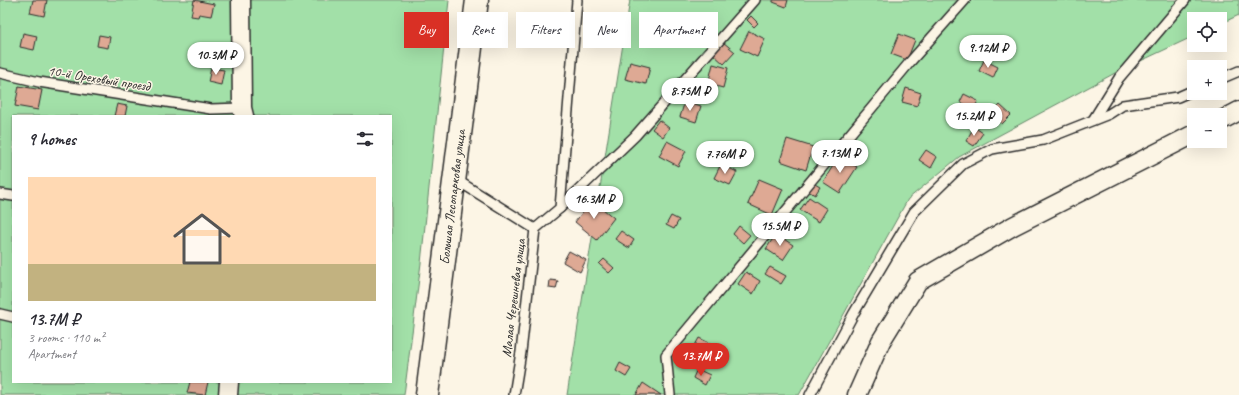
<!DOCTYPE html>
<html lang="en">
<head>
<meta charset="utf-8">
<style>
  :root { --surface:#fff; --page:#f2f2f3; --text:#2b2b33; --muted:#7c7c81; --accent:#d93025 }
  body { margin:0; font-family:Caveat,sans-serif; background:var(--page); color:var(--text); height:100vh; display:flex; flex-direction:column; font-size:15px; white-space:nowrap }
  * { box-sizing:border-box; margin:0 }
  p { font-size:13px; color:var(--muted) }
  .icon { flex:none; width:22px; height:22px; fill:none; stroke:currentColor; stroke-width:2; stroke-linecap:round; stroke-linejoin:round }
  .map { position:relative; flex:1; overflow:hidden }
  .side { position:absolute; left:12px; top:115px; width:380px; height:268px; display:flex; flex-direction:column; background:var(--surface); border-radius:0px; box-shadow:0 4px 16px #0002 }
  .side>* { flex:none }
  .banner { position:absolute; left:404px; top:12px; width:380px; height:36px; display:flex; gap:8px }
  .tools { position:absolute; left:1187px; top:12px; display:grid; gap:8px }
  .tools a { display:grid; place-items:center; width:40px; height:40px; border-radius:0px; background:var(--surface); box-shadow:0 4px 16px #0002; font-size:20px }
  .price { position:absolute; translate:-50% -34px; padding:0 9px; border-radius:14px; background:#fff; color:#222; font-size:13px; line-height:26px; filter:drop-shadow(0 1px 2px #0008) }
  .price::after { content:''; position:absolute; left:50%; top:24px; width:12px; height:9px; margin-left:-6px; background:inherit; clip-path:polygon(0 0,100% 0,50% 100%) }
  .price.selected { background:var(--accent); color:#fff }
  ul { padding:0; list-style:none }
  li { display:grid; align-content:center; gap:8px; height:212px; padding:0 16px }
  li span { display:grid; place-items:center; height:124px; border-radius:0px; color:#555 }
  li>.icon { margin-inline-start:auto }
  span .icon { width:72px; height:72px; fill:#fffc; stroke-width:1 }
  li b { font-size:17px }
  h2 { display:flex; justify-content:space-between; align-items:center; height:48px; padding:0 16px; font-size:17px }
  .pill { padding:0 14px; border-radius:0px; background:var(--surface); box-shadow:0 4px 16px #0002; font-size:14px; line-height:36px }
  .pill.selected { background:var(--accent); color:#fff }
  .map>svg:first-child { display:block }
  .green { fill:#a2e0a8; stroke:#66866a; fill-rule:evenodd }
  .building { fill:#dea994; stroke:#2b2b2b }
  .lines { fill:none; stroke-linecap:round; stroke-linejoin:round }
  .lane-casing { stroke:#2b2b2b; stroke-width:12 }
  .street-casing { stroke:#2b2b2b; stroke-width:21 }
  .secondary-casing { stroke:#2b2b2b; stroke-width:25 }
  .lane { stroke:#fcf5e5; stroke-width:9 }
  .street { stroke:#fcf5e5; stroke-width:18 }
  .secondary { stroke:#fcf5e5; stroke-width:22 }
  .labels { text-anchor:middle; stroke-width:3; stroke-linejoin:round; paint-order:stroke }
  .street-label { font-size:14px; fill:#2b2b2b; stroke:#fcf5e5 }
</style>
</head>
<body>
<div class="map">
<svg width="1239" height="395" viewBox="0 0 1239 395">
  <rect width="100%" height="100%" fill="#fcf5e5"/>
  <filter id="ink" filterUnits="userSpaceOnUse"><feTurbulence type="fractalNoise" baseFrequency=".025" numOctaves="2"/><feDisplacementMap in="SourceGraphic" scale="8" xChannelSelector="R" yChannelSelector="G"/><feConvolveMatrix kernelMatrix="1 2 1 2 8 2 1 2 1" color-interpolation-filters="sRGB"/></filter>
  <g filter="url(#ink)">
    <g class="green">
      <path d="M0,0H449L421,263L404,395H0ZM13,116H391V382H13Z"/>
      <path d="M630,0H1239V15L1220,24V19H1194V36L1115,73L959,157L908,199L799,395H567Z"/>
    </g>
    <g class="building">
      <path d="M33,0H47L44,16L30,13Z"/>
      <path d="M194,0L214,4L211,16L199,14L198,17L191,16Z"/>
      <path d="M773,0H788L786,7L773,2Z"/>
      <path d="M751,16L758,23L754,27L747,20Z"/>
      <path d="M749,31L765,39L757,57L740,49Z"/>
      <path d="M23,33L37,36L34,50L20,47Z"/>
      <path d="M899,34L915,40L907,60L891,54Z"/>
      <path d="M99,35L110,37L108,48L97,46Z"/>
      <path d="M723,42L735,52L724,64L713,54Z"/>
      <path d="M984,60L998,67L993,78L979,71Z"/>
      <path d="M630,62L650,67L646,84L625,79Z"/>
      <path d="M713,64L728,68L723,88L708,84Z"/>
      <path d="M211,68L224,70L221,85L208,82Z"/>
      <path d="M19,86L42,90L38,110L15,106Z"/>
      <path d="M688,88L699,91L698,98L686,95Z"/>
      <path d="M906,88L921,93L917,106L902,102Z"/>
      <path d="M964,94L978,101L974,109L960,102Z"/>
      <path d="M685,101L701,106L696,122L680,117Z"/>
      <path d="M117,104L127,106L125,116H114Z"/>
      <path d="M1000,105L1011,115L1002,124L991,114Z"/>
      <path d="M659,120L669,128L663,137L652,129Z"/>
      <path d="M974,127L983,133L974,146L966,141Z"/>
      <path d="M787,139L813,147L806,170L780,161Z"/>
      <path d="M667,141L686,151L678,166L659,156Z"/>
      <path d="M736,146L744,151L734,166L726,160Z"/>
      <path d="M926,150L937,157L931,168L919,160Z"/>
      <path d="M839,156L857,167L840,193L823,182Z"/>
      <path d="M721,164L737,172L730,185L714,178Z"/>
      <path d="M759,179L783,189L772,215L748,204Z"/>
      <path d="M813,183L820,187L815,195L808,191Z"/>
      <path d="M809,197L827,209L819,222L800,210Z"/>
      <path d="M592,200L614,218L597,240L575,222Z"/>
      <path d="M671,216L679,220L674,229L666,225Z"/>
      <path d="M739,226L750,235L743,243L733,234Z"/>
      <path d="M621,231L634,240L629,248L615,239Z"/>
      <path d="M776,234L793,245L783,260L766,249Z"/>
      <path d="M569,251L586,260L580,272L563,262Z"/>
      <path d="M604,259L614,268L609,273L599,264Z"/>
      <path d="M770,267L786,276L781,284L765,274Z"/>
      <path d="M746,272L760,281L753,294L738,284Z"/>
      <path d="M550,280L558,281L556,289L549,288Z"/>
      <path d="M699,338L718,347L714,356L694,347Z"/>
      <path d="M620,363L631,369L626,377L616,371Z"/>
      <path d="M697,369L710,375L705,385L693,378Z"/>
      <path d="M190,382H208L205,395L187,393Z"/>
      <path d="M643,383L661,395H636Z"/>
    </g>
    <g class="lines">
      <defs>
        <g id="lane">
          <path d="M0,73L39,82L211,109L242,108"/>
          <path d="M1220,79L1239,71"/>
          <path d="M1093,120L1119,78L1185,0"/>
          <path d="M455,179L535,229"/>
          <path d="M0,194L13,196"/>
          <path d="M560,208L635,136L755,0"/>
          <path d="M0,314L13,317"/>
          <path d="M514,395L521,352L535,229L560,208L577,0"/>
          <path d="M670,395L666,355L910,62L965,0"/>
          <path d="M810,395L854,313L914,212L963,164L992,149L1043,140L1109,114L1123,105L1178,97L1194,90"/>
        </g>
        <g id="street">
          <path d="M241,0L242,108L244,116"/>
          <path d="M1220,121L1239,111"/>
          <path d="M228,395L229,382"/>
          <path d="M857,395L881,341L918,281L1013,226L1194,134"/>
        </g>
        <path id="secondary" d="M427,395L477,0"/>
      </defs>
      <use href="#lane" class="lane-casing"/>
      <use href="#street" class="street-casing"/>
      <use href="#secondary" class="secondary-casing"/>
      <use href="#lane" class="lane"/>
      <use href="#street" class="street"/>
      <use href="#secondary" class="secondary"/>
    </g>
  </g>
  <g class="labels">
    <g class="street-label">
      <text transform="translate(99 78) rotate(9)" y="5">10-й Ореховый проезд</text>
      <text transform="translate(452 197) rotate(-83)" y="5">Большая Лесопарковая улица</text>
      <text transform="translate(513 298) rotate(-83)" y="5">Малая Черешневая улица</text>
    </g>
  </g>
</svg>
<div class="tools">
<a><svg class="icon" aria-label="locate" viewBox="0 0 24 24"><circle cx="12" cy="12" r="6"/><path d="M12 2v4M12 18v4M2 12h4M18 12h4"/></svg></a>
<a>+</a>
<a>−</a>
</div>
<b class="price" style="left:988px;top:69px">9.12M ₽</b>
<b class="price" style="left:216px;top:76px">10.3M ₽</b>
<b class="price" style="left:690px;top:112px">8.75M ₽</b>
<b class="price" style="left:974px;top:137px">15.2M ₽</b>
<b class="price" style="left:840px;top:174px">7.13M ₽</b>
<b class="price" style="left:725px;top:175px">7.76M ₽</b>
<b class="price" style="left:594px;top:220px">16.3M ₽</b>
<b class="price" style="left:780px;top:247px">15.5M ₽</b>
<b class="price selected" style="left:701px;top:377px">13.7M ₽</b>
<div class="banner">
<a class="pill selected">Buy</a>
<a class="pill">Rent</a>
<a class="pill">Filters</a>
<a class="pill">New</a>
<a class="pill">Apartment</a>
</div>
<section class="side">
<h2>9 homes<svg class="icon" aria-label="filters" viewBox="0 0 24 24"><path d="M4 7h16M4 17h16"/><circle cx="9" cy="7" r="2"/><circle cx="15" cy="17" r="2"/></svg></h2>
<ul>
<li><span style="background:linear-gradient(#ffd9b3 70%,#c2b280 0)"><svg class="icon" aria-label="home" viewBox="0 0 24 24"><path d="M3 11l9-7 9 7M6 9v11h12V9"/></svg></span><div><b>13.7M ₽</b><p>3 rooms · 110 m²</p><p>Apartment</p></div></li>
</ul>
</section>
</div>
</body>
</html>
